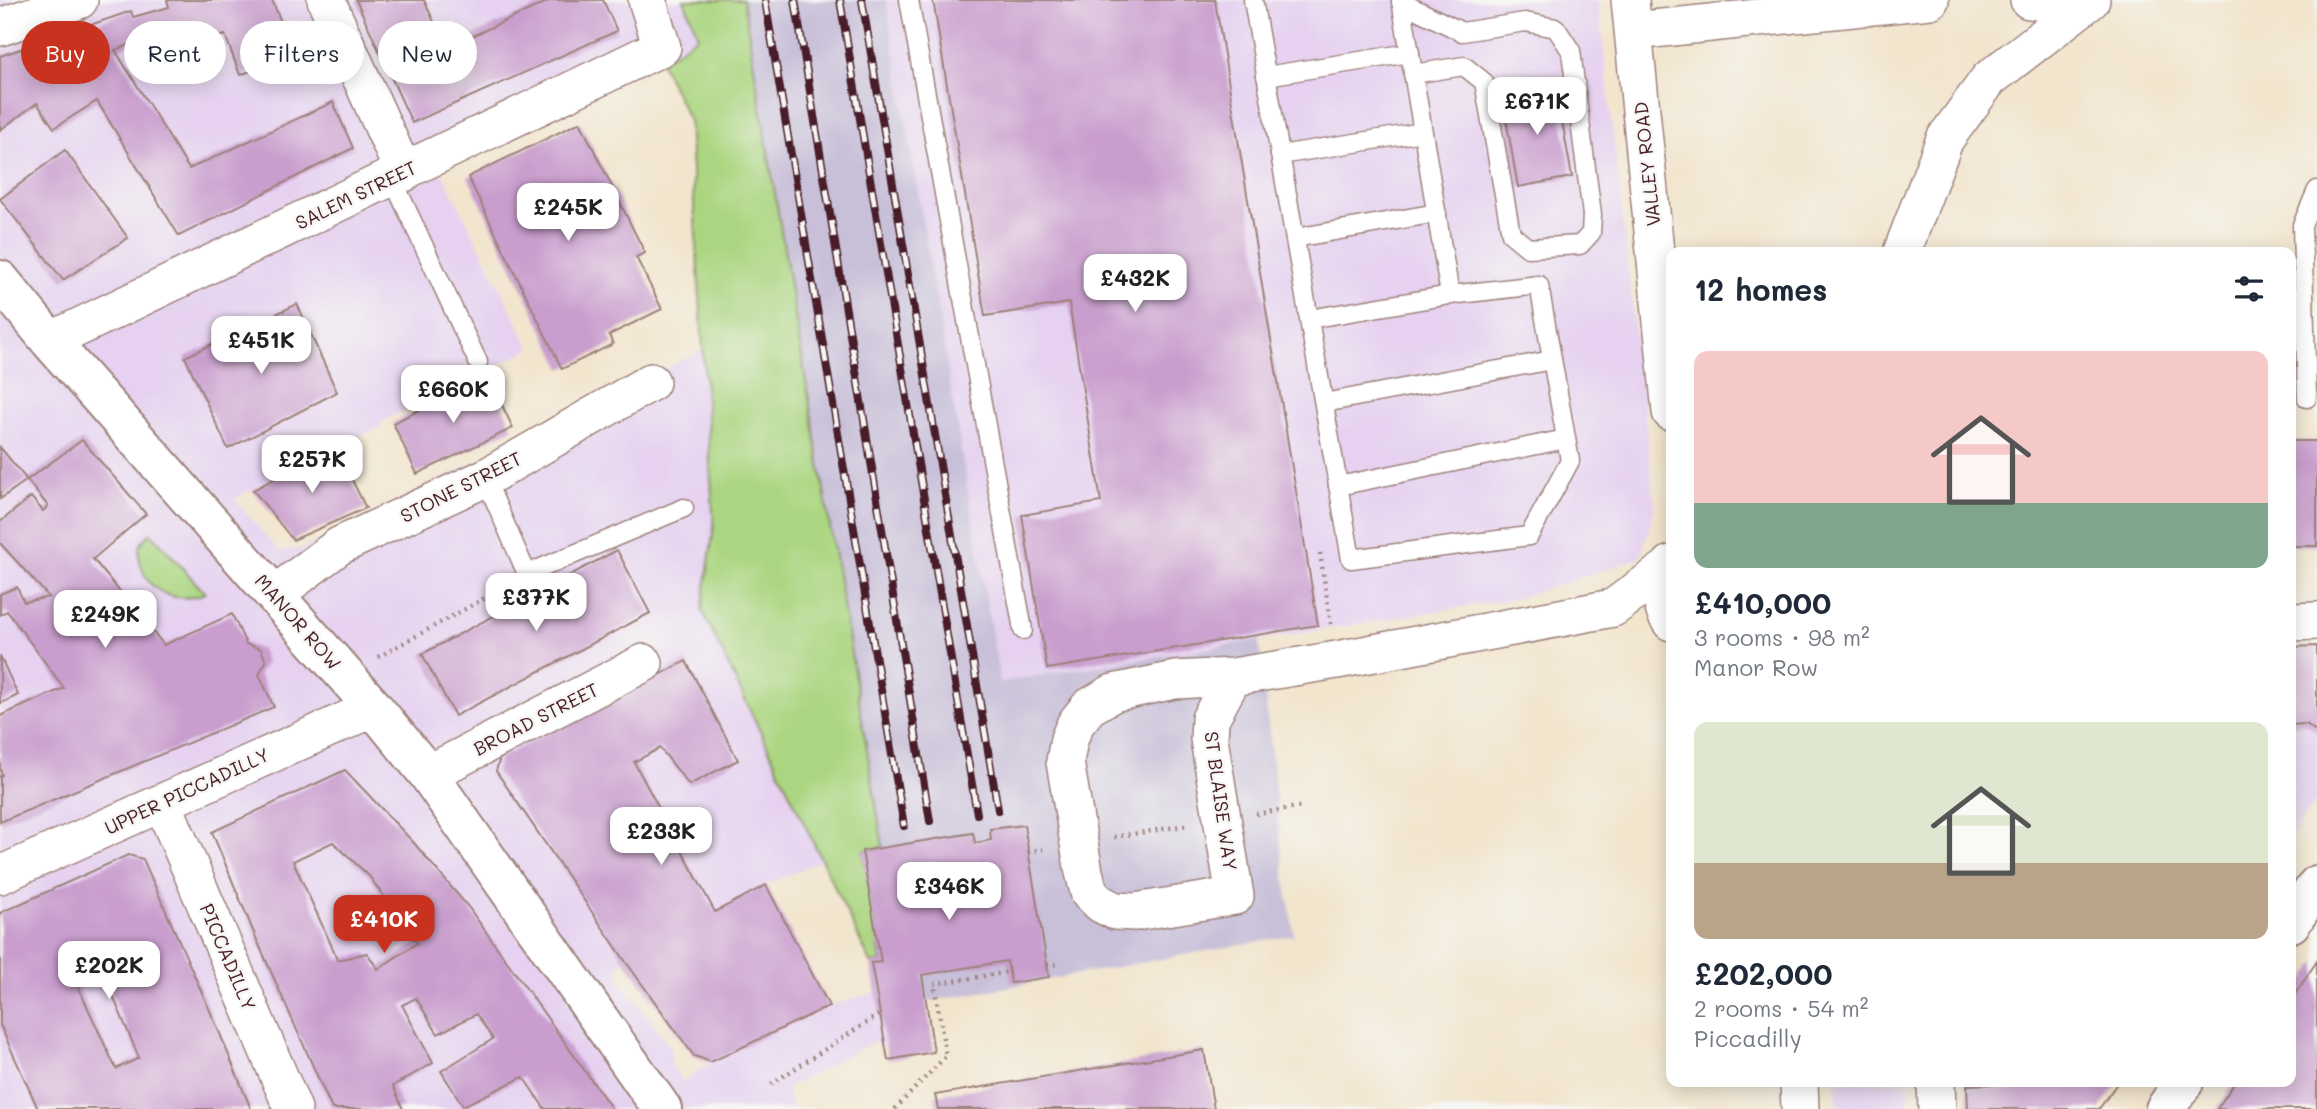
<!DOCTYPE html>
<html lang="en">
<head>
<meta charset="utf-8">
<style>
  :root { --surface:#fff; --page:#f2f2f3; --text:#1f2937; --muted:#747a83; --accent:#c8321e }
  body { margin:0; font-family:Mali,sans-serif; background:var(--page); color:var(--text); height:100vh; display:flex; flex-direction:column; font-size:26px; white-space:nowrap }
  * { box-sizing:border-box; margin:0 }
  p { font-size:23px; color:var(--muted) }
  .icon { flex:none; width:38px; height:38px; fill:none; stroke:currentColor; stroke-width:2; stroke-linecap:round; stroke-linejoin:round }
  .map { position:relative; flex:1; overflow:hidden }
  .panel { position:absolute; left:1666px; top:247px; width:630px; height:840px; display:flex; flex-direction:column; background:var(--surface); border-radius:14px; box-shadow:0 4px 18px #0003 }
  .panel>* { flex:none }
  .guide { position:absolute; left:21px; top:21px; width:665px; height:63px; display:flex; gap:14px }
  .price { position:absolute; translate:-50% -60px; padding:0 16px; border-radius:14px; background:#fff; color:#222; font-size:23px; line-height:46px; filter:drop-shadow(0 2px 4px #0008) }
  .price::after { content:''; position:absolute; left:50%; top:42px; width:21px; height:16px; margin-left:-10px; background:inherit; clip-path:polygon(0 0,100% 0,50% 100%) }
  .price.selected { background:var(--accent); color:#fff }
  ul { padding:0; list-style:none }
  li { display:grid; align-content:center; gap:14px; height:371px; padding:0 28px }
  li span { display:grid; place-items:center; height:217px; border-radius:14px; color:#555 }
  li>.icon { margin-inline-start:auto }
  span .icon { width:126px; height:126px; fill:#fffc; stroke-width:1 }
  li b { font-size:30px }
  h2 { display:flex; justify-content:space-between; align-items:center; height:84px; padding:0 28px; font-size:30px }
  .pill { padding:0 24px; border-radius:32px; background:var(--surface); box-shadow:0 4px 18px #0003; font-size:24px; line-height:63px }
  .pill.selected { background:var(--accent); color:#fff }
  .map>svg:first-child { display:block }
  .built { fill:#e6d2f0 }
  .industrial { fill:#c8bfd8 }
  .green { fill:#abd580; stroke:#7a7a56; stroke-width:2 }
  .building { fill:#c99dcd; fill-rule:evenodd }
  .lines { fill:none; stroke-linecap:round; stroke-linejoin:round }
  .service-casing { stroke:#9e827c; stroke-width:21 }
  .minor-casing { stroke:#9e827c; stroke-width:40 }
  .tertiary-casing { stroke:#9e827c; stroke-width:42 }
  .path { stroke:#9e827c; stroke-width:4.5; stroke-dasharray:2 5; stroke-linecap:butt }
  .service { stroke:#fff; stroke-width:18 }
  .minor { stroke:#fff; stroke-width:37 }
  .tertiary { stroke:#fff; stroke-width:38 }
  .rail-casing { stroke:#4a1f2b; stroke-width:8 }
  .rail { stroke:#f6f6f2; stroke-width:5; stroke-dasharray:16; stroke-linecap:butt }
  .labels { text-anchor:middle; stroke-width:5; stroke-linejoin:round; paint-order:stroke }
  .street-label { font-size:19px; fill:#4a1f2b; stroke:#f6f6f2 }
</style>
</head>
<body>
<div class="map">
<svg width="2317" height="1109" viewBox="0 0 2317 1109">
  <rect width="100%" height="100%" fill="#f6f6f2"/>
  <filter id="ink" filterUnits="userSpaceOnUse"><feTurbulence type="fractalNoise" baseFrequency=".0143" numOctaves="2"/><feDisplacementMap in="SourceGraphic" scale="14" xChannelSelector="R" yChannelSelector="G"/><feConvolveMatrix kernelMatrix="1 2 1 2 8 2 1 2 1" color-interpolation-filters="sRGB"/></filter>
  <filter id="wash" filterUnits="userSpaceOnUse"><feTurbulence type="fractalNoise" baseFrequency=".00686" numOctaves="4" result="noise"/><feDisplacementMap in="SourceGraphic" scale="28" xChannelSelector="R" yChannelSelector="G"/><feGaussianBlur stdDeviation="1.57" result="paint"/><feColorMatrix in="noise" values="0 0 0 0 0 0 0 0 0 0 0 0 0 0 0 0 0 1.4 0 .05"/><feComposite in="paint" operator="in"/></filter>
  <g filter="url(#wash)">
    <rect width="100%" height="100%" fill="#f2e5ce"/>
    <g class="built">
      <path d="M0,0H684L698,36L661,62L439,166L531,349L381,422L383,426L335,446L234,499L279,551L302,549L703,350L714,528L702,610L822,860L766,885L626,962L624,960L618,969L617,976L669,1045L672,1065L682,1081L711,1062L829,1006L876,992L885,1045L877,1046L875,1041L787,1088L792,1109H0Z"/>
      <path d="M886,0H1598L1655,507L1640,558L1518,598L1000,682Z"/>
      <path d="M2317,646V799L2291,836V647Z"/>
      <path d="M1836,1082H1908L1909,1109H1837Z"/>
    </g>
    <path class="industrial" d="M741,0H886L1000,682L1259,640L1284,871L1294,935L926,1002L934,1052L888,1060L871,963L862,851L883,847Z"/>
    <g class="green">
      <path d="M684,0H743L883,847L863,851L881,962L871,963L702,610L714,528L689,121L661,62L698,36Z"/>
      <path d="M151,533L205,593C179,604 151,595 142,568C140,562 138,552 140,546C142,541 148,536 151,533Z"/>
    </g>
    <g id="blocks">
      <g class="building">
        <path d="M167,0H272L284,29L254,40L262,67L240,75L225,35L186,46L179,26L175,27L177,39L148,46H141L135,43L115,50L189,169L333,102L353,148L179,236L97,101L54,128L37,103L0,130V56L131,11L133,17L169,7Z"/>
        <path d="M356,0H424L446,48L551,0H603L617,31L412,123Z"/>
        <path d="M933,0H1215L1318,625L1047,669L1022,515L1101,502L1069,303L985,316Z"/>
        <path d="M1556,87L1572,177L1518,187L1502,96Z"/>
        <path d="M580,122L645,253L636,257L662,309L609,335L613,344L562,369L468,177Z"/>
        <path d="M65,150L128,238L63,280L0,199Z"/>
        <path d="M297,304L337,392L228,449L185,357Z"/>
        <path d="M488,376L513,428L417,474L393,423Z"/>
        <path d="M82,440L146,514L93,559L164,645L232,614L246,644L261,649L266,662L259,674L274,707L0,822V776L2,775L0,769V716L64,688L7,611L0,615V594L17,587L24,602L49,597L0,543V522L31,497L43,511L48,506L27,480Z"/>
        <rect x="2291" y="441" width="26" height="105"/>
        <path d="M335,446L366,508L293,540L253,490Z"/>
        <path d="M0,447L27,480L0,499Z"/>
        <path d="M617,550L650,613L455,716L422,654Z"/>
        <path d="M2317,646V732L2306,724L2291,725V647Z"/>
        <path d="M0,656L18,695L0,704Z"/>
        <path d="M686,661L738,760L689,785L660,748L634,762L715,912L766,885L829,1006L711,1062L694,1056L626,962L496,771L500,758Z"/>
        <path d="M345,770L414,843L469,908L612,1109H545L523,1077L463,1106L441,1071L493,1039L476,1014L438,1034L416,998L402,1005L433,1063L393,1086L403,1109H332L256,938L212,832ZM333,842L369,876L417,943L378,969L367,953L338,960L293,861Z"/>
        <path d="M1024,825L1049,977L1011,983L1007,961L922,975L934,1052L888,1060L871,963L881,962L862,851L973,833L975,843L991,840L990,829Z"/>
        <path d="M128,855L143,859L218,1029L251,1109H38L0,1025V913ZM90,941L139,1058L116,1069L62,952Z"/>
        <path d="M2317,961V1109H2217L2235,1082H2291V1000Z"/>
        <path d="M1204,1050L1214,1109H938L935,1095Z"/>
        <path d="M2049,1082H2118L2099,1109H1968L1967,1085Z"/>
      </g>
    </g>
  </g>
  <g filter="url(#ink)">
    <use href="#blocks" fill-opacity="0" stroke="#9e827c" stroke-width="2"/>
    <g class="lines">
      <defs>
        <g id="service">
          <path d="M909,0L1023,630"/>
          <path d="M1253,0L1351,559L1529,536L1570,461L1539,285L1450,295L1309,319"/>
          <path d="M1401,0L1450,295"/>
          <path d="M1401,2L1462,32L1525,22L1556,28L1571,51L1592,215L1591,233L1580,245L1528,248L1511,234L1484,82L1464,66L1413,74"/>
          <path d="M1266,76L1410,53"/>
          <path d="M1280,155L1423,132"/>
          <path d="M392,178L478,362"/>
          <path d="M1295,238L1437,213"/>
          <path d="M2307,398L2302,225L2317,190"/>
          <path d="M1324,403L1552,360"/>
          <path d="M485,478L527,574L684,508"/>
          <path d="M1338,486L1566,439"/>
        </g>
        <g id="minor">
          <path d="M326,0L404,173"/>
          <path d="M1630,0L1671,412"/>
          <path d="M2029,0L2081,7"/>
          <path d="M0,27L79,0"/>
          <path d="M1634,31L1930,0"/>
          <path d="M1902,252L1945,139L1989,79L2091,0"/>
          <path d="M50,341L662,47L647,0"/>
          <path d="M1671,564C1661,583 1658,605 1671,622"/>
          <path d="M274,595L339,546L485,478L651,382"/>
          <path d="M2291,622L2317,621"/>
          <path d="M1233,677L1210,719L1209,739L1235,896L1135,912L1115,911L1101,904L1089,892L1084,872L1065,762L1069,739L1076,723L1089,707L1113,693L1175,680L1233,677L1337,660L1613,608L1670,566"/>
          <path d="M428,774L644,663"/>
          <path d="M163,804L293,1109"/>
          <path d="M0,875L374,708"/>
          <path d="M1799,1082L1800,1109"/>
          <path d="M1936,1082L1937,1109"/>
        </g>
        <g id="tertiary">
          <path d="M0,280L50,341L374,708L428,774L662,1109"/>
          <path d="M2291,923L2317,885"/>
          <path d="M2165,1109L2184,1082"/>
        </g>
      </defs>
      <use href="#service" class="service-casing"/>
      <use href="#minor" class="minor-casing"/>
      <use href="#tertiary" class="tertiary-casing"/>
      <g class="path">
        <path d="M1320,553L1331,624"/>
        <path d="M378,657L505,587"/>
        <path d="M1256,814L1303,806"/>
        <path d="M1114,837L1188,825"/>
        <path d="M1028,852L1043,849"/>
        <path d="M1047,965L1059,964"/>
        <path d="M771,1084L880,1014"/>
        <path d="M895,1109L946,1056L934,984L1009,972"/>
      </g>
      <use href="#service" class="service"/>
      <use href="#minor" class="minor"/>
      <use href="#tertiary" class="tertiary"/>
      <defs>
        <g id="rail">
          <path d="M765,0L904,826"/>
          <path d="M795,0L930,821"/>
          <path d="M840,0L977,814"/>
          <path d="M862,0L998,810"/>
        </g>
      </defs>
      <use href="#rail" class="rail-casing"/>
      <use href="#rail" class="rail"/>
    </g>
  </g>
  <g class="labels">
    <g class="street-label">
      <text transform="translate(1647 164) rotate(-96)" y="7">VALLEY ROAD</text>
      <text transform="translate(356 195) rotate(-26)" y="7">SALEM STREET</text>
      <text transform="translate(461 487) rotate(-27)" y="7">STONE STREET</text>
      <text transform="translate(298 622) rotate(49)" y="7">MANOR ROW</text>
      <text transform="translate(536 719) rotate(-27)" y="7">BROAD STREET</text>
      <text transform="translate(187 791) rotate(-25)" y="7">UPPER PICCADILLY</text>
      <text transform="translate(1221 801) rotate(82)" y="7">ST BLAISE WAY</text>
      <text transform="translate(228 957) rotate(67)" y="7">PICCADILLY</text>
    </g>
  </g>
</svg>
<b class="price" style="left:1537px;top:137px">£671K</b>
<b class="price" style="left:568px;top:243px">£245K</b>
<b class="price" style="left:1135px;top:314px">£432K</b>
<b class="price" style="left:261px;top:376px">£451K</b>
<b class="price" style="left:453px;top:425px">£660K</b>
<b class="price" style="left:312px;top:495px">£257K</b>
<b class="price" style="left:536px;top:633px">£377K</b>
<b class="price" style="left:105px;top:650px">£249K</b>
<b class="price" style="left:661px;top:867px">£233K</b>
<b class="price" style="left:949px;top:922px">£346K</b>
<b class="price selected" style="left:384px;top:955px">£410K</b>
<b class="price" style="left:109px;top:1001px">£202K</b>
<div class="guide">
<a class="pill selected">Buy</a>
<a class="pill">Rent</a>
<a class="pill">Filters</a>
<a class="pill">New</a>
</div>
<section class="panel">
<h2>12 homes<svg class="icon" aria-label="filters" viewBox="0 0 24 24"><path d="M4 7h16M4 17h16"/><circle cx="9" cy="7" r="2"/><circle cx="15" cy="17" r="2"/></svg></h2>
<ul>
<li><span style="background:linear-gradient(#f6c9c9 70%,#7fa58c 0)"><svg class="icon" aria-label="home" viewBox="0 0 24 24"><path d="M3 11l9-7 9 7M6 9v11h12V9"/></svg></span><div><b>£410,000</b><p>3 rooms · 98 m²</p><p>Manor Row</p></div></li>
<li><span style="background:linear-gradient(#dfe7d0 65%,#b9a48a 0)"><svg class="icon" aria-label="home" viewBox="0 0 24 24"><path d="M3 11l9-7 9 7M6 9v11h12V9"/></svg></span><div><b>£202,000</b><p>2 rooms · 54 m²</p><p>Piccadilly</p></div></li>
</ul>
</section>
</div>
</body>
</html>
